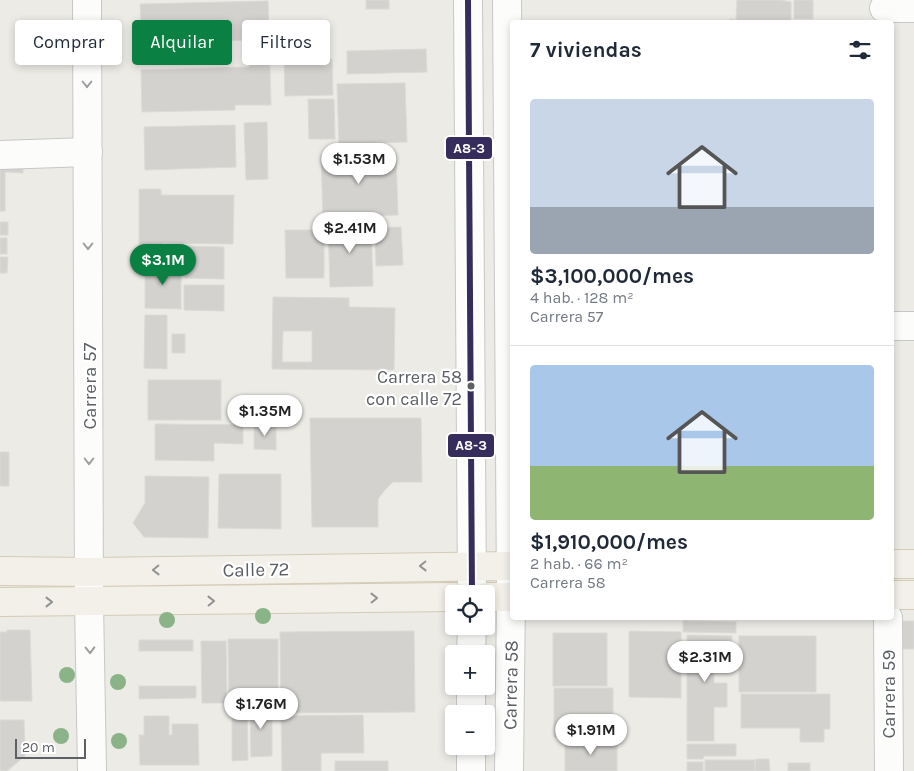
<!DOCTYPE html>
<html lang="es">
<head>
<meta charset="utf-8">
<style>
  :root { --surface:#fff; --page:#f2f2f3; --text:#1f2937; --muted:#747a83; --line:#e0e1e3; --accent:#0b8043 }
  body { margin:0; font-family:Karla,sans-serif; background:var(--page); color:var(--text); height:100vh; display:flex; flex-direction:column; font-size:19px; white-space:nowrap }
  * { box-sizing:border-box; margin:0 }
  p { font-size:16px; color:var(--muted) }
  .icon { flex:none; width:28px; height:28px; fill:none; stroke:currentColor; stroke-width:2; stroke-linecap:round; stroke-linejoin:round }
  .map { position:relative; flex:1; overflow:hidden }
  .sheet { position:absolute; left:510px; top:20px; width:384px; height:600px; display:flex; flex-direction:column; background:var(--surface); border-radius:5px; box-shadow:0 2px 8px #0003 }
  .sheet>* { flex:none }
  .banner { position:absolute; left:15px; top:20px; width:420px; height:45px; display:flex; gap:10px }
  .tools { position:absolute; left:445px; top:585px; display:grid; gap:10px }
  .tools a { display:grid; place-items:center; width:50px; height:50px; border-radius:5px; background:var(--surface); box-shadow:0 2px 8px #0003; font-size:25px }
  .scale { position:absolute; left:15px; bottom:12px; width:71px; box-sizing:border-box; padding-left:5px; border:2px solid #5c6064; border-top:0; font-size:14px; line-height:18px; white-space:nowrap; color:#5c6064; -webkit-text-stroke:4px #fff; paint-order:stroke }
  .price { position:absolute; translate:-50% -42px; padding:0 11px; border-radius:18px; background:#fff; color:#222; font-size:16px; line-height:32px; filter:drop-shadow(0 1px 2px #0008) }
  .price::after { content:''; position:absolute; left:50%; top:30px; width:15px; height:11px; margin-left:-8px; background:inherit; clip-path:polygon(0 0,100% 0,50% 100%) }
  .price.selected { background:var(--accent); color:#fff }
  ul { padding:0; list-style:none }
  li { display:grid; align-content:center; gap:10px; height:265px; padding:0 20px }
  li+li { border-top:1px solid var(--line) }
  li span { display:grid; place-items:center; height:155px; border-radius:5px; color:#555 }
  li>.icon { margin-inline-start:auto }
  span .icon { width:90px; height:90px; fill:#fffc; stroke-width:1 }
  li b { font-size:21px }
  h2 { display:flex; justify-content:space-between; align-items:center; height:60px; padding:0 20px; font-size:21px }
  .chip { padding:0 18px; border-radius:5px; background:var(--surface); box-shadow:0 2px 8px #0003; font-size:18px; line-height:45px }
  .chip.selected { background:var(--accent); color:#fff }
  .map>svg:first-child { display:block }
  .building { fill:#d3d2cf; stroke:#dcdad6; fill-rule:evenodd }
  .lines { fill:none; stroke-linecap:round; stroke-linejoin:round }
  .minor-casing { stroke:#c7c7c7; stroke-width:30 }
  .major-casing { stroke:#d3cbb5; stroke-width:30 }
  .minor { stroke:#fcfcfb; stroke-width:28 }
  .major { stroke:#f2f0e8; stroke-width:28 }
  .bus-1-casing { stroke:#fff; stroke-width:10 }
  .bus-1 { stroke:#362d5c; stroke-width:6 }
  .tree { fill:#8ab388 }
  .oneway { stroke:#9c9ea0 }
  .oneway2 { stroke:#909292 }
  .bus-dot { fill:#5c6064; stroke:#fff; stroke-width:2 }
  .labels { text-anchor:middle; stroke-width:4.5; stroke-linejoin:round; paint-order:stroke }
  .bus-label { font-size:18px; fill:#5c6064; stroke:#fff; text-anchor:end }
  .street-label { font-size:19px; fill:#5c6064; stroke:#fff }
  .line-badge { stroke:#fff; stroke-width:2 }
  .badge-label { font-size:14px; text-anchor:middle; font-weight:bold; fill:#fff }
</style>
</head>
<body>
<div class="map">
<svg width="914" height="771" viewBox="0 0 914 771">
  <rect width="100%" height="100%" fill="#ecebe6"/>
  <g class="building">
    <rect x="366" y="0" width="23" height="9"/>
    <path d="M737,0H780L791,2V22H730V19L736,20Z"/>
    <rect x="794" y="0" width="19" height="19"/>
    <path d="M268,1L271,105H235V110L142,112L141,70L249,67V40L142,43L140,4Z"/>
    <path d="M426,49L427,72L347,74V51Z"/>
    <path d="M332,59L333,95L285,96L284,60Z"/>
    <path d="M405,83L407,142L339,144L337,84Z"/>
    <path d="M308,99H334L335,139H309Z"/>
    <path d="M267,122L268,179L246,180L244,123Z"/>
    <path d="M235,125L236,167L145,170L144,127Z"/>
    <path d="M396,154L398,215L323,217L321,155Z"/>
    <path d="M0,159H23V173L5,172V211H0Z"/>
    <path d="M139,189H161V195H234L233,244L162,243V248H139Z"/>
    <rect x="0" y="222" width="8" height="13"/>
    <path d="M371,222L373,286L330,287L328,223Z"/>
    <path d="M401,227L403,265L376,266L375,228Z"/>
    <path d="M285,230H324V278H286Z"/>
    <rect x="0" y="238" width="7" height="16"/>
    <path d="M185,246L224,247V279L185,278Z"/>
    <path d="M0,257H8L7,273H0Z"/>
    <path d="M145,262L181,263V309L145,308Z"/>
    <path d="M184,285H224V311L184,310Z"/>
    <path d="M273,297L349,298V307L395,308L394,370L272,369ZM283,331H312V362H282Z"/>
    <path d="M145,315H167V369L144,368Z"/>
    <rect x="172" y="334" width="13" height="19"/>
    <rect x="148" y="380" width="73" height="40"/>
    <path d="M310,418H421L422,482H393L384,491L378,499V527H312Z"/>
    <path d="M155,424L243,425V444L214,443V461L155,460Z"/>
    <path d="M254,425H276V450L254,449Z"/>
    <rect x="0" y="452" width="9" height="34"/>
    <path d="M219,474H281V529L218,528Z"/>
    <path d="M145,476L209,477L208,538L144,537L133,523L145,503Z"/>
    <path d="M683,621L736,622V633L683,632Z"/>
    <rect x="901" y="621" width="13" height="28"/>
    <path d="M7,630H30L32,701H0V632H7Z"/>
    <path d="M414,631L415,712L281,713L280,632Z"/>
    <path d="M629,631L681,632V698L629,697Z"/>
    <rect x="553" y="633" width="54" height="53"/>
    <path d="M687,635L732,636L731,665H714V683H727V707H714V741H687Z"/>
    <rect x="739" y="636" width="77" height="56"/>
    <path d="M228,639H278V698L229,699Z"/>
    <rect x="139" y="640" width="54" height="11"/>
    <path d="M201,641H226L227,703H202Z"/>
    <path d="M139,686H196V698L139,699Z"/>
    <rect x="554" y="688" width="59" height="49"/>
    <path d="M741,694H830V729H824V742H800V728H741Z"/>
    <path d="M247,703L248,760L232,761V704Z"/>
    <path d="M250,704H272V756L251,757Z"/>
    <path d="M363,715L364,753H321V771H282L281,716Z"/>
    <path d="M144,716H169V735H172V724H198L199,765H140L139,735H144Z"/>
    <path d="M0,720H24L25,756L7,771H0Z"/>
    <rect x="565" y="740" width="52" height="31"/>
    <path d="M687,744H736V756H704L703,759H687Z"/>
    <path d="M756,759H769L770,771H755Z"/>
    <rect x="705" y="760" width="50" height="11"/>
    <rect x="335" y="761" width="53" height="10"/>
    <rect x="687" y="762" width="16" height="9"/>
    <rect x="788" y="763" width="22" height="8"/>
  </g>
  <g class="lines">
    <defs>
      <g id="minor">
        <path d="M87,0L89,602L92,771"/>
        <path d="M468,0L472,594"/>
        <path d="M507,0L511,597L509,771"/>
        <path d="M884,8H914"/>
        <path d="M0,155L88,152"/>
        <path d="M891,326H914"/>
        <path d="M888,618L889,771"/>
        <path d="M471,654L472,626"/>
        <path d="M471,714V686"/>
        <path d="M471,771V746"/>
      </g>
      <g id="major">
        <path d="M891,564H914"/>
        <path d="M0,571L90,572L512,566"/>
        <path d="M891,595H914"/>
        <path d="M486,597H512"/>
        <path d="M0,602L454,597"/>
      </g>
    </defs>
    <use href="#minor" class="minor-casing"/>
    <use href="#major" class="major-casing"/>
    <use href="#minor" class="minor"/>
    <use href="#major" class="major"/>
    <defs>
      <path id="bus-1" d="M468,0L472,594"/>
    </defs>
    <use href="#bus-1" class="bus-1-casing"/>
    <use href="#bus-1" class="bus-1"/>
  </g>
  <g class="tree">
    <circle cx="263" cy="616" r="8"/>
    <circle cx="167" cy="620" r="8"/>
    <circle cx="67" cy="675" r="8"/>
    <circle cx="118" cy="682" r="8"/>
    <circle cx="61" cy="736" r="8"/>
    <circle cx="119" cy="741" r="8"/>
  </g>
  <defs><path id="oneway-chevron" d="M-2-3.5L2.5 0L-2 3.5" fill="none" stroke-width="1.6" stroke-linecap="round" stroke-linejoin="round" transform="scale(1.25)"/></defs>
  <g class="oneway">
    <use href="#oneway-chevron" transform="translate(87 84) rotate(90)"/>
    <use href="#oneway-chevron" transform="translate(88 246) rotate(90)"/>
    <use href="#oneway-chevron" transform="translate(89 461) rotate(90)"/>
    <use href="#oneway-chevron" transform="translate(90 650) rotate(89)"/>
  </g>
  <g class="oneway2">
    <use href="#oneway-chevron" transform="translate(423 566) rotate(179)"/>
    <use href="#oneway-chevron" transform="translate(156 570) rotate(179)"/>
    <use href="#oneway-chevron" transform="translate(374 598) rotate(-1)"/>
    <use href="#oneway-chevron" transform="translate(211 601) rotate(-1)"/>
    <use href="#oneway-chevron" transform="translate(49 602)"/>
  </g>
  <circle class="bus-dot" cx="471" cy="386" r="4.5"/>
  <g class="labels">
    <g class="bus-label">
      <text x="462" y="383">Carrera 58<tspan x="462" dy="22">con calle 72</tspan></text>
    </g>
    <g class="street-label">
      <text transform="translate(89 386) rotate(-90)" y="7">Carrera 57</text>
      <text transform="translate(256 569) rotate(-1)" y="7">Calle 72</text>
      <text transform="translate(510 685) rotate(-89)" y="7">Carrera 58</text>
      <text transform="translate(888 694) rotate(-90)" y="7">Carrera 59</text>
    </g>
  </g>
  <g class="line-badge">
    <rect x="445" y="136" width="48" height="24" rx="5" fill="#362d5c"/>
    <rect x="447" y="433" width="48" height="25" rx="5" fill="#362d5c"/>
  </g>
  <g class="badge-label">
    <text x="469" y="153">A8-3</text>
    <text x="471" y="450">A8-3</text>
  </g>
</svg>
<div class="tools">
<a><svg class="icon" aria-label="locate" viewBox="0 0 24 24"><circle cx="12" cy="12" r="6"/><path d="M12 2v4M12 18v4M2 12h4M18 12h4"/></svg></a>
<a>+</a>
<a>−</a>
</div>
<div class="scale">20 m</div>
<b class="price" style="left:359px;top:185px">$1.53M</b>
<b class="price" style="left:350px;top:254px">$2.41M</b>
<b class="price selected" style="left:163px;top:286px">$3.1M</b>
<b class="price" style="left:265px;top:437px">$1.35M</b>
<b class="price" style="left:705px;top:683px">$2.31M</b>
<b class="price" style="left:261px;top:730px">$1.76M</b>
<b class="price" style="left:591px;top:756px">$1.91M</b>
<div class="banner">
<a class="chip">Comprar</a>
<a class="chip selected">Alquilar</a>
<a class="chip">Filtros</a>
</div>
<section class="sheet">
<h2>7 viviendas<svg class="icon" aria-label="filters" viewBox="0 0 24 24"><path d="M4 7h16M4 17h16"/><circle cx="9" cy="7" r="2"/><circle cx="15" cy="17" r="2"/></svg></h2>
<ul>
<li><span style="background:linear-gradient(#c9d6e8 70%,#9aa5b1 0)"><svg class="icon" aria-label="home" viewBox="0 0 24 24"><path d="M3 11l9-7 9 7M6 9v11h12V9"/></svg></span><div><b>$3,100,000/mes</b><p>4 hab. · 128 m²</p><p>Carrera 57</p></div></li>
<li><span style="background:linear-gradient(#a9c7e8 65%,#8fb573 0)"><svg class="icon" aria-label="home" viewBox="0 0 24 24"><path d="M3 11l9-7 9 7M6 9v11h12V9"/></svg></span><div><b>$1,910,000/mes</b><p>2 hab. · 66 m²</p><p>Carrera 58</p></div></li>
</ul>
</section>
</div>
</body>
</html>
